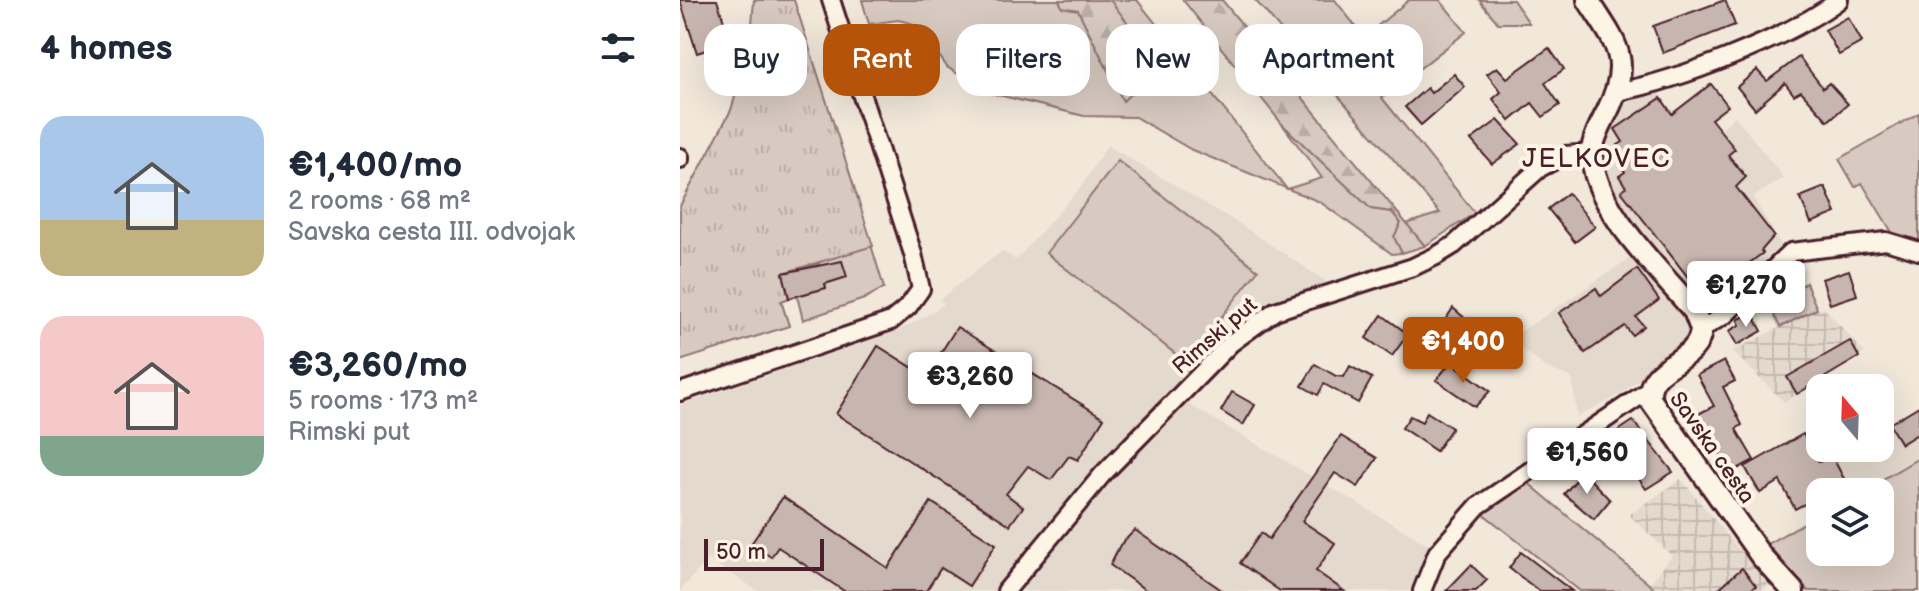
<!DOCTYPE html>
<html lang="en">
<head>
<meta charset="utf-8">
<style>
  :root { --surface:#fff; --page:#f2f2f3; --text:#1f2937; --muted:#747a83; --accent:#b45309 }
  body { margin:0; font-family:"Balsamiq Sans",sans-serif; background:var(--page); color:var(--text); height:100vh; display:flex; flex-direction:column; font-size:30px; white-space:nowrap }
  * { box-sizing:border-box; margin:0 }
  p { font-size:26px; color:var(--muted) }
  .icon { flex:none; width:44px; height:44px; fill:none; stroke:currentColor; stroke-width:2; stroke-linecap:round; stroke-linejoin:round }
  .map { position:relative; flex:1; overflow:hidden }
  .side { display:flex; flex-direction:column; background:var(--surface); width:680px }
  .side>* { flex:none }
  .hud { position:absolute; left:24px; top:24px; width:760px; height:72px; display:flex; gap:16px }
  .needle { width:52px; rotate:341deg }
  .tools { position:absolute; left:1126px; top:374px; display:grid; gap:16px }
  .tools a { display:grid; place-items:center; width:88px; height:88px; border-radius:16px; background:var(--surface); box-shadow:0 8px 32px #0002; font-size:40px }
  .scale { position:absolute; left:24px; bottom:20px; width:120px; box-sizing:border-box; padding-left:8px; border:4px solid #4a1f2b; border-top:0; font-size:22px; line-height:28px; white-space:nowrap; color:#4a1f2b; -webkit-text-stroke:6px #fcf5e5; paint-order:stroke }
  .price { position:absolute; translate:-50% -68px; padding:0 18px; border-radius:8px; background:#fff; color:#222; font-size:26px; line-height:52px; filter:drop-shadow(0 2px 4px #0008) }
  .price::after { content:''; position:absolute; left:50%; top:48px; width:24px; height:18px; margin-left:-12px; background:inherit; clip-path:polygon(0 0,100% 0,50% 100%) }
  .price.on { background:var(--accent); color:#fff }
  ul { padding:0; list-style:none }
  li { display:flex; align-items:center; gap:24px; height:200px; padding:0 40px }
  li span { display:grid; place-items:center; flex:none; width:224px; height:160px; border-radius:24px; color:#555 }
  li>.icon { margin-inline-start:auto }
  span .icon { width:96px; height:96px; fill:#fffc; stroke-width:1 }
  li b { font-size:34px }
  h2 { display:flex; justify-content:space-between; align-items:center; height:96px; padding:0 40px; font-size:34px }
  .pill { padding:0 28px; border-radius:24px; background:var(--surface); box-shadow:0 8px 32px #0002; font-size:28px; line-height:72px }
  .pill.on { background:var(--accent); color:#fff }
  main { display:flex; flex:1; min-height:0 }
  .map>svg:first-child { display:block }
  .built { fill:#e4d9cd }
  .industrial { fill:url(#industrial-grid) }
  .green { fill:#d8cac0; stroke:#917476; stroke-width:2 }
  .forest { fill:url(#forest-firs); stroke:#917476; stroke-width:2 }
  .park { fill:url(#park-tufts); stroke:#917476; stroke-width:2 }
  .building { fill:#c7b6af; stroke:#4a1f2b; stroke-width:2 }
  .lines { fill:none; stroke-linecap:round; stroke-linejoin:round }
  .minor-casing { stroke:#4a1f2b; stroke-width:22 }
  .tertiary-casing { stroke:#4a1f2b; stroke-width:26 }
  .minor { stroke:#fcf5e5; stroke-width:16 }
  .tertiary { stroke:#fcf5e5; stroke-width:20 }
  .labels { text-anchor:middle; stroke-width:8; stroke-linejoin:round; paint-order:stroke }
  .street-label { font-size:22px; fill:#4a1f2b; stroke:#fcf5e5 }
  .quarter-label { font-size:26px; letter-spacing:2px; fill:#4a1f2b; stroke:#fcf5e5 }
</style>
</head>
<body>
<main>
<section class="side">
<h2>4 homes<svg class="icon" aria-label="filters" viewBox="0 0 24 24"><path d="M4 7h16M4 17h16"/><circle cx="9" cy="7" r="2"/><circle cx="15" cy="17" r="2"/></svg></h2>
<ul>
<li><span style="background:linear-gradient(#a9c7e8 65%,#c2b280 0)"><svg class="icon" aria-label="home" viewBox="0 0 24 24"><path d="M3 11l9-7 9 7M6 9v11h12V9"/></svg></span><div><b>€1,400/mo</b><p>2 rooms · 68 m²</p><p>Savska cesta III. odvojak</p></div></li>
<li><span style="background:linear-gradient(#f6c9c9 75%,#7fa58c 0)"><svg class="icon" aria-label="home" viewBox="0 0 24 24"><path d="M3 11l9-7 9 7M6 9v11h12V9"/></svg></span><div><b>€3,260/mo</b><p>5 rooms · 173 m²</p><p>Rimski put</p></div></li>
</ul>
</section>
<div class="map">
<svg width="1239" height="591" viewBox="0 0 1239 591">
  <defs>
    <pattern id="industrial-grid" width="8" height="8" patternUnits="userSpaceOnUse" patternTransform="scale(2)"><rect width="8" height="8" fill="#e4d9cd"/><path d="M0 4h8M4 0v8" fill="none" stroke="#c5bab0"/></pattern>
    <pattern id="forest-firs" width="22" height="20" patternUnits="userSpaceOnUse" patternTransform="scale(2)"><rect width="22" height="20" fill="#d8cac0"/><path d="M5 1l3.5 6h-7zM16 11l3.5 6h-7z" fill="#bbada5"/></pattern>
    <pattern id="park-tufts" width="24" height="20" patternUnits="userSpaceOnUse" patternTransform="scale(2)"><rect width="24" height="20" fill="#d8cac0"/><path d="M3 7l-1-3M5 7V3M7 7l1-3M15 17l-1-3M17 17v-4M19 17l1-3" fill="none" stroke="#bbada5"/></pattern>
  </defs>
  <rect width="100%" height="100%" fill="#f1e8da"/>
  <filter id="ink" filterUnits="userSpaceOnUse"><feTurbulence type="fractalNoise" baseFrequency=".0125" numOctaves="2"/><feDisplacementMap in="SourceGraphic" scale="16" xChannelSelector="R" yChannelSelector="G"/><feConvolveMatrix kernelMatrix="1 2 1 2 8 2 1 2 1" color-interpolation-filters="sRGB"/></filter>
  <g filter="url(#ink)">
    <g class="built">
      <path d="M977,91L1022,147L1055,116L1104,178L1073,197L1101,245L1028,313L1022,311L946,213L925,175L923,156L930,127L941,105Z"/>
      <path d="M427,145L558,223L647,282L589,307L531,351L478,403L316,591H78L28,559L0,591V405L218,331L249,314L264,304L259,300L322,251L336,260L401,187Z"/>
      <path d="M956,254L1006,320L1010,333L1004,345L939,395L897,417L892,378L863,366L830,339Z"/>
      <path d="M503,401L752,547L736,591H344L339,587Z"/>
      <path d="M1237,407L1239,458L1181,492H1171L1152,456L1165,448H1200V429Z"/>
    </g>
    <g class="industrial">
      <path d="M1137,309L1146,310L1185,353L1104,402L1052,351Z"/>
      <path d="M1001,479L1089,586L1082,591H977L969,584L992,556L949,515Z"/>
    </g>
    <g class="green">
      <path d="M182,0H457L607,189L642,178L602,124L691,209L712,212L721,223L714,237L722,253L712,254L640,202L512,150L455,117L404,116L306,92L267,67L242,31L231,23L218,20L189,24Z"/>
      <path d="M575,0H655L684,37L729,0H760L786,32L702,98L795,213L745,246L726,224L760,213Z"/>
      <path d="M1239,113V244L1213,234L1182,183L1175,187L1159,159Z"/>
      <path d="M438,161L578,270L506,362L366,253Z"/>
      <path d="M168,168L204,288L184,299L123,320L117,296L146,288L139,264L103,273L109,298L101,301L109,326L47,209Z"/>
      <path d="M1239,458V591H1128L1087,544L1140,514V552H1200V492H1181Z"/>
      <path d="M846,481L977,591H900L801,512Z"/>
    </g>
    <g class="forest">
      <path d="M379,0H430L480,65L443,101L398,10L382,7Z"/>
      <path d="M503,0H542L745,246L722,253L714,237L721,223L712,212L691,209L602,124Z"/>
      <path d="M799,0H833L849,23H818Z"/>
    </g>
    <g class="park">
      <path d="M74,0H114L193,246L103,273L109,298L101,301L109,326L0,361V206L51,110L70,48Z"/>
      <path d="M1126,283L1137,309L1100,327L1088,303Z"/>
    </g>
    <g class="building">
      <path d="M0,0H37L51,42L17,53Z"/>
      <path d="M1045,0L1055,25L983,53L973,26Z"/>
      <path d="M1168,17L1182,42L1159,55L1145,30Z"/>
      <path d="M869,48L884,69L865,83L880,105L863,117L852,103L830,121L813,99L821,92L807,74L817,67L827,78Z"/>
      <path d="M1119,57L1143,88L1149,83L1168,104L1148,121L1121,91L1114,95L1105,83L1075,109L1057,87L1077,70L1087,81Z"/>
      <path d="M774,74L785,87L741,125L725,107L747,88L751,93Z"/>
      <path d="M1031,84L1048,106L1031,119L1055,149L1048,155L1066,177L1056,187L1094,236L1081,251L1083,253L1052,276L1057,280L1028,303L941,191L946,187L939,176L945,172L938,160L944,155L938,145L943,142L935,129L981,98L992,114Z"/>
      <path d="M818,120L840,144L812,164L791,140Z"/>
      <path d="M1145,187L1156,213L1131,223L1120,197Z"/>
      <path d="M888,193L915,227L895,242L868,209Z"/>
      <path d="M162,261L167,277L145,284L146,288L109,298L103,273Z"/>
      <path d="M957,269L979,300L956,317L964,326L952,335L945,326L905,353L879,313L916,288L921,296Z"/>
      <path d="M1169,270L1177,295L1150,304L1142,279Z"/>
      <path d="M773,308L794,326L782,350L758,331Z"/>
      <path d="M1072,312L1082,331L1057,345L1049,331L1060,325L1058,320Z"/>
      <path d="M702,315L728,334L712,356L686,338Z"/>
      <path d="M277,327L424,418L398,460L389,456L371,480L348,466L326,494L343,507L330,525L156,414L198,346L246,376Z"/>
      <path d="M1170,341L1179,357L1117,394L1107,377Z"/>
      <path d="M1044,361L1055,381L1043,387L1062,425L1056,429L1074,460L1050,473L1018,414L1034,406L1017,375Z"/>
      <path d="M771,362L810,391L795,407L756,380Z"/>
      <path d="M635,364L656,376L664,377L670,366L692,378L678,403L644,384L638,395L622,386Z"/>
      <path d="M552,392L575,405L563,425L541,411Z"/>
      <path d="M1239,406V433L1221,444L1209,424Z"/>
      <path d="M747,412L772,428L756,451L722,428L730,416L742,422Z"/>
      <path d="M953,421L993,472L966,489L929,437Z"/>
      <path d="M1123,434L1139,462L1152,456L1171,492H1140V496L1115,509L1100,481L1080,493L1065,467Z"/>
      <path d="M661,436L697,458L678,487L655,473L622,521L655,543L636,571L664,591H600L560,563L581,533L589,539Z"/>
      <path d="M903,472L930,500L914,519L884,494Z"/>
      <path d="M103,497L208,568L251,502L316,544L289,586L261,568L246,591H164L98,547L91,557L71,544Z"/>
      <path d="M455,530L543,591H467L430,565L440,545Z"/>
      <path d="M841,552L892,591H859L829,568Z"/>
      <path d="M791,565L807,580L796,591H766Z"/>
      <path d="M1062,568L1076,586L1069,591H1036Z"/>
    </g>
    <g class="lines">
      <defs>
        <g id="minor">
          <path d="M937,92C1000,80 1108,38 1159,0"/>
          <path d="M0,157V159"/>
          <path d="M1021,329L1045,315L1111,252L1206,241L1239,251"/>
          <path d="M0,392L211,321L228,307L241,289L233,254L151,0"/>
          <path d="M326,591L422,475L551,343L595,311L733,267L756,256L774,245L860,168L885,155L912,153"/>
          <path d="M742,591L757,553L798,506L969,390"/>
        </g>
        <path id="tertiary" d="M908,0C937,45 953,60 927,112C921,124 913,138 912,152C912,208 980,270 1014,311L1021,329C1020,364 966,362 970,399L1081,556L1113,591"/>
      </defs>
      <use href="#minor" class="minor-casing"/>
      <use href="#tertiary" class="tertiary-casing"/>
      <use href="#minor" class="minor"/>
      <use href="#tertiary" class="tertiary"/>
    </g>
  </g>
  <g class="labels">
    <g class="street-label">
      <text transform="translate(534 335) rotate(-41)" y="8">Rimski put</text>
      <text transform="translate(1033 447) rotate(55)" y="8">Savska cesta</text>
    </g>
    <g class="quarter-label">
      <text x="917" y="167">JELKOVEC</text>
    </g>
  </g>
</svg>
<div class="tools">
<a><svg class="needle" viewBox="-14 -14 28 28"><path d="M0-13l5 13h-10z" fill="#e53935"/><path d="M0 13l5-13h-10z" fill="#747a83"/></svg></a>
<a><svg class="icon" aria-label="layers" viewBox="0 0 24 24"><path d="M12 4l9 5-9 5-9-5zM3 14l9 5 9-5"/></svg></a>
</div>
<div class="scale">50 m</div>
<b class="price" style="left:1066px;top:329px">€1,270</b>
<b class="price on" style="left:783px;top:385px">€1,400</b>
<b class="price" style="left:290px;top:420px">€3,260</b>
<b class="price" style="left:907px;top:496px">€1,560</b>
<div class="hud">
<a class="pill">Buy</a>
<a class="pill on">Rent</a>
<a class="pill">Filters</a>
<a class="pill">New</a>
<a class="pill">Apartment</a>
</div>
</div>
</main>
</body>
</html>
